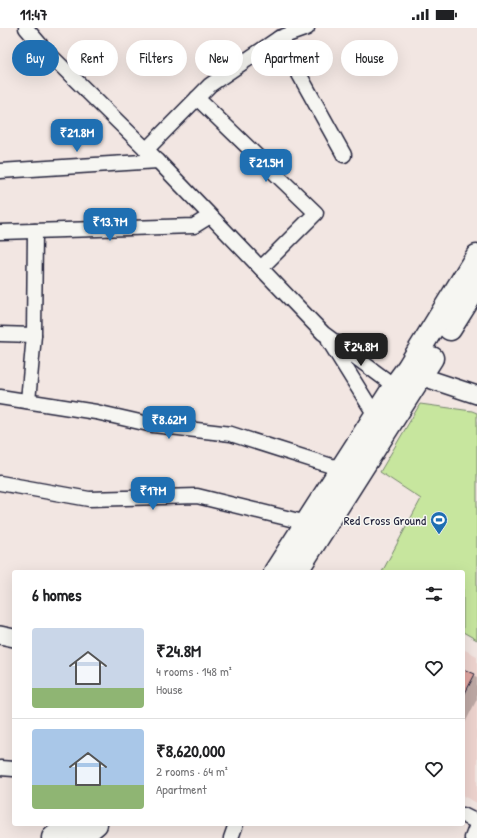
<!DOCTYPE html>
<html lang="en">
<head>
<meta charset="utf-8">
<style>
  :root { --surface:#fff; --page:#f2f2f2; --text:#202124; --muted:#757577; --line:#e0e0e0; --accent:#1f6fb2 }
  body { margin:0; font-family:"Patrick Hand",sans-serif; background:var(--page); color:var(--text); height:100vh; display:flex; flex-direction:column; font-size:15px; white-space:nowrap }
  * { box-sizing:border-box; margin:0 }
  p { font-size:13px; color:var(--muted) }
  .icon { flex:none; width:22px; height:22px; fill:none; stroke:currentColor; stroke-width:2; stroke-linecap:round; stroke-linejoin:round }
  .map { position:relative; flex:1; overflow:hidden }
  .drawer { position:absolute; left:12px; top:542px; width:453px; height:256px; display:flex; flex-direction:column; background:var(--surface); border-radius:4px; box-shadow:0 4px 16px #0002 }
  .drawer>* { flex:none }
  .top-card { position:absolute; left:12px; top:12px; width:453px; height:36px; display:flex; gap:8px }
  .price { position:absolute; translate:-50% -34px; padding:0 9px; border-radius:8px; background:var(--accent); color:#fff; font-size:13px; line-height:26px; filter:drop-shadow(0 1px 2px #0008) }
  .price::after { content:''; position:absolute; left:50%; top:24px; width:12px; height:9px; margin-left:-6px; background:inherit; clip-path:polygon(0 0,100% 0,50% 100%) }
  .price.on { background:#222; color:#fff }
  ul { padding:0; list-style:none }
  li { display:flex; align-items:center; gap:12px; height:100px; padding:0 20px }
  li+li { border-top:1px solid var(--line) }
  li span { display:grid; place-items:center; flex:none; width:112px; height:80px; border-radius:4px; color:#555 }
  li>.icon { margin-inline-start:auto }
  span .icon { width:48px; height:48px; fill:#fffc; stroke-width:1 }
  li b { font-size:17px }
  h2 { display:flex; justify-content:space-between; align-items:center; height:48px; padding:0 20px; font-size:17px }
  .chip { padding:0 14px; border-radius:18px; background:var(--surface); box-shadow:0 4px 16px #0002; font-size:14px; line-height:36px }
  .chip.on { background:var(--accent); color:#fff }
  .status { display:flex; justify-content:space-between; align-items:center; height:28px; padding:0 20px; background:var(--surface); direction:ltr }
  .status svg { height:11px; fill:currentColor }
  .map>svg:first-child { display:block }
  .built { fill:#edd3ce }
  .green { fill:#c7e69e; stroke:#74846c }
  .shadow { fill:#0003 }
  .building { fill:#e0a6a1; stroke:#22223b }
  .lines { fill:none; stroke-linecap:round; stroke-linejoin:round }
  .minor-casing { stroke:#22223b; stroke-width:17 }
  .tertiary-casing { stroke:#22223b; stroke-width:20 }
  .trunk-casing { stroke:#22223b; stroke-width:25 }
  .minor { stroke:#f6f6f2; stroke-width:14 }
  .tertiary { stroke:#f6f6f2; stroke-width:17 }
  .trunk { stroke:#f6f6f2; stroke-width:22 }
  .labels { text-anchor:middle; stroke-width:3; stroke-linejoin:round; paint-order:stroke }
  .poi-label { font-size:13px; fill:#22223b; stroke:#f6f6f2; text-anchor:end }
</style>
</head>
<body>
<div class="status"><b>11:47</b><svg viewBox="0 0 49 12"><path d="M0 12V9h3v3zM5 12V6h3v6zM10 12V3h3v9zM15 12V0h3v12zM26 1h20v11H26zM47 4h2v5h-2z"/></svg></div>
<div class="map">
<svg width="477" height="810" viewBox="0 0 477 810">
  <rect width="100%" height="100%" fill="#f2e6e2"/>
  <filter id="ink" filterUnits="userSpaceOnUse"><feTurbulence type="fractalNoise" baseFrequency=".025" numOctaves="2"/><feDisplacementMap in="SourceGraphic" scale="8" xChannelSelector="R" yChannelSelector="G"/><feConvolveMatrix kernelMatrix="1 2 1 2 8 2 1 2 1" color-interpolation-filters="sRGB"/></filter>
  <g filter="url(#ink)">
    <path class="built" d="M463,621L477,628V775L463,768Z"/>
    <path class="green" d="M420,376L472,383L477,385V612L463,604V544H382L421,471L380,444Z"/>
    <path class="shadow" d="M463,642L477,649V671L463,699Z"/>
    <path class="building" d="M463,641L475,646L463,669Z"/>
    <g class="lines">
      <defs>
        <g id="minor">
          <path d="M26,0L45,22L158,133L323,305L401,363"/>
          <path d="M279,10L344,127"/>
          <path d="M197,70L316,185L261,240"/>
          <path d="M146,122L210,57L279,10L307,0"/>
          <path d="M0,143L158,133"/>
          <path d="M0,204L194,198L210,188"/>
          <path d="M0,306L34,307"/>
          <path d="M329,313L375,387L380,390"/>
          <path d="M0,369L96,384L153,397L231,406L341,441"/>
          <path d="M28,373L34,307L35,203"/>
          <path d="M0,455L89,471L197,468L307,495"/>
          <path d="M0,740L14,741"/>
          <path d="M463,787L477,794"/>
          <path d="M231,810L236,796"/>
          <path d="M472,810L477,797"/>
        </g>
        <g id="tertiary">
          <path d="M410,341L420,348L477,367"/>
          <path d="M0,607L14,610"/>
        </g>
        <g id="trunk">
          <path d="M450,301L477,258"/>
          <path d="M275,544L394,359L408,340L477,228"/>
          <path d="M296,544L432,330"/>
          <path d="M53,810L70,796"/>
          <path d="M79,810L96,796"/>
        </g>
      </defs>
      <use href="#minor" class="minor-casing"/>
      <use href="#tertiary" class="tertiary-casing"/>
      <use href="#trunk" class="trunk-casing"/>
      <use href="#minor" class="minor"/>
      <use href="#tertiary" class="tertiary"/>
      <use href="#trunk" class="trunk"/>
    </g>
  </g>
  <defs>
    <symbol id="stadium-pin" viewBox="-11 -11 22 30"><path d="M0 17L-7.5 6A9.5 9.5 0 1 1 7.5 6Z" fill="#1f6fb2" stroke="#f6f6f2"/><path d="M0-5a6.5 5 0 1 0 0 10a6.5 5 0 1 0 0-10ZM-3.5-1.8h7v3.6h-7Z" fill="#fff"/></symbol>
  </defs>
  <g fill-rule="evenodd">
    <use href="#stadium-pin" x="429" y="482" width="20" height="27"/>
  </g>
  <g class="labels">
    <g class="poi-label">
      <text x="426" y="497">Red Cross Ground</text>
    </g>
  </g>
</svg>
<b class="price" style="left:77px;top:125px">₹21.8M</b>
<b class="price" style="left:266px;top:155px">₹21.5M</b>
<b class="price" style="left:110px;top:214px">₹13.7M</b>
<b class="price on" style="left:361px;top:339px">₹24.8M</b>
<b class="price" style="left:169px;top:412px">₹8.62M</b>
<b class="price" style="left:153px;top:483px">₹17M</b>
<div class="top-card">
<a class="chip on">Buy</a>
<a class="chip">Rent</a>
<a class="chip">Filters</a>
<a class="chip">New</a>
<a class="chip">Apartment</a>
<a class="chip">House</a>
</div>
<section class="drawer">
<h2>6 homes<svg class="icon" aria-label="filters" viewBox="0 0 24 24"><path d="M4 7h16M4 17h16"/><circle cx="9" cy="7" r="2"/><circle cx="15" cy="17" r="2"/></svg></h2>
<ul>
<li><span style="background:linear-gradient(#c9d6e8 75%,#8fb573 0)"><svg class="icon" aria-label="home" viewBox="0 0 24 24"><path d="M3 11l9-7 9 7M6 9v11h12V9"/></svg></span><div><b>₹24.8M</b><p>4 rooms · 148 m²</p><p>House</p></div><svg class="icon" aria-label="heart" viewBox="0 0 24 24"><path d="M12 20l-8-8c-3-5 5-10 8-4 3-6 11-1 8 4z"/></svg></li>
<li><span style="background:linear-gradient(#a9c7e8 70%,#8fb573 0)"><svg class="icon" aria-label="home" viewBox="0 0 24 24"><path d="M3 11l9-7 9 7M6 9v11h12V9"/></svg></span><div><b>₹8,620,000</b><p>2 rooms · 64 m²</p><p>Apartment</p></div><svg class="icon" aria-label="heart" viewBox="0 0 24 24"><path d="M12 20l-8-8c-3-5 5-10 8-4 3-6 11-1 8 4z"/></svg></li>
</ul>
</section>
</div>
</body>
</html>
